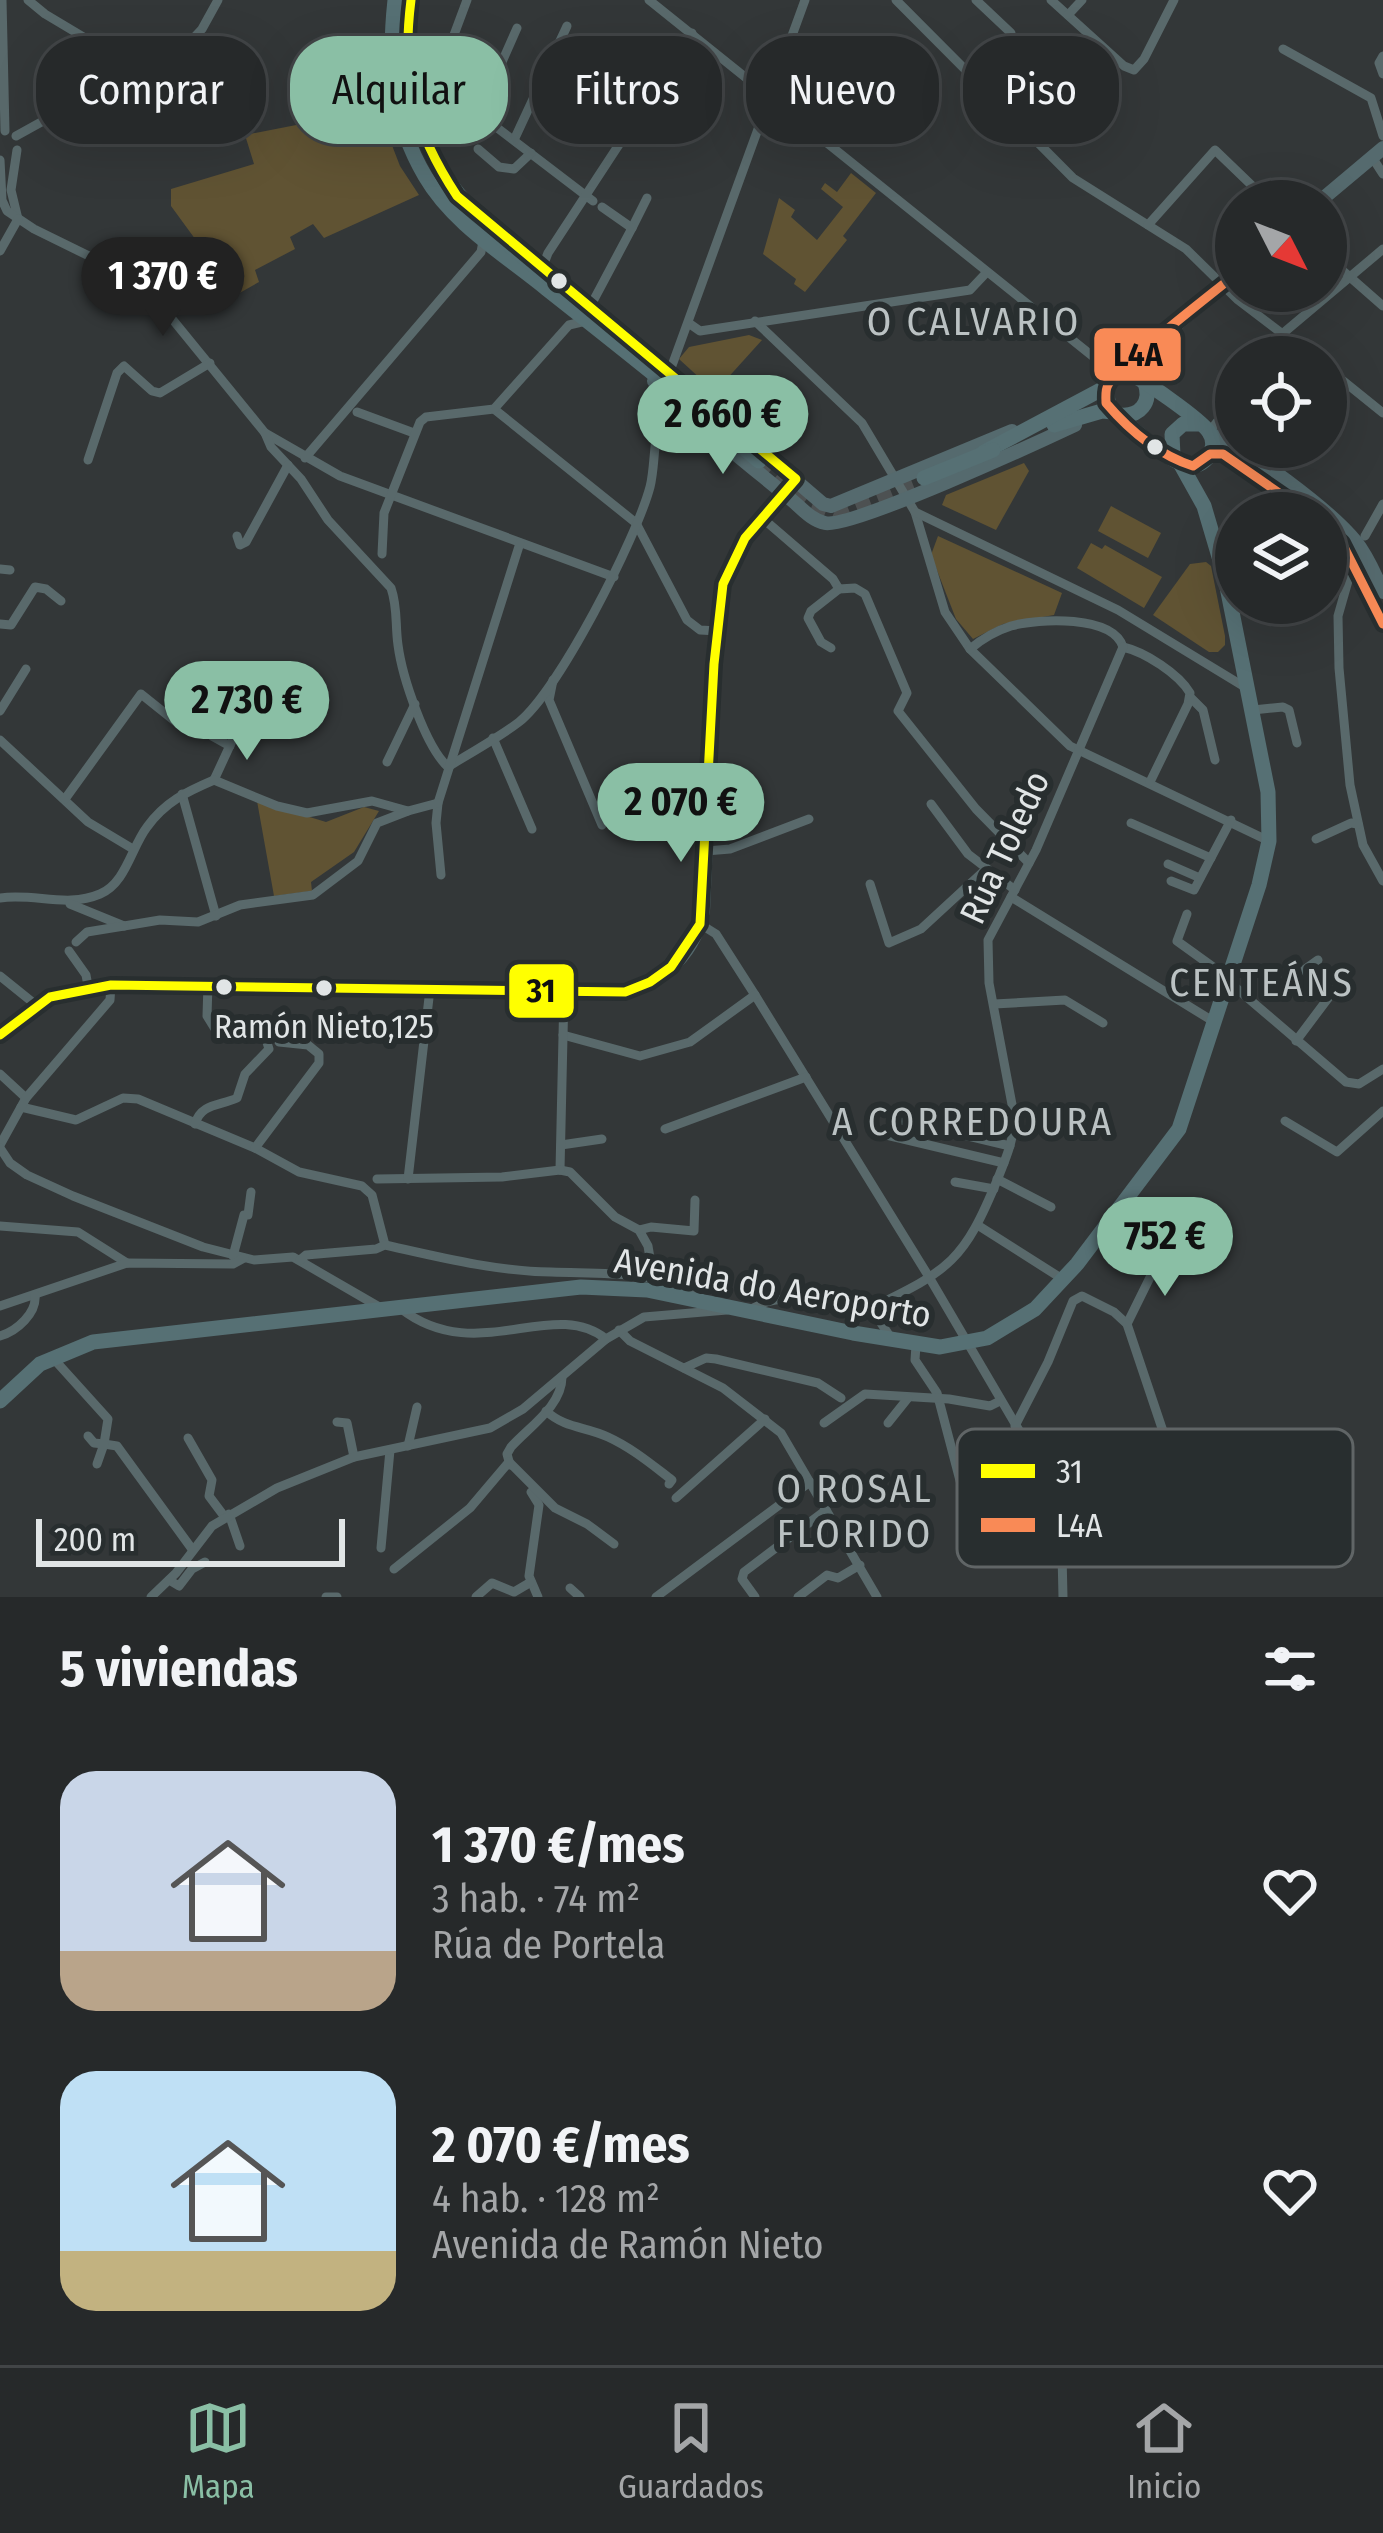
<!DOCTYPE html>
<html lang="es">
<head>
<meta charset="utf-8">
<style>
  :root { --surface:#26292a; --page:#2e3132; --text:#f1f3f6; --muted:#a4a6a8; --line:#424547; --accent:#8abfa5 }
  body { margin:0; font-family:"Fira Sans Condensed",sans-serif; background:var(--page); color:var(--text); height:100vh; display:flex; flex-direction:column; font-size:45px; white-space:nowrap }
  * { box-sizing:border-box; margin:0 }
  p { font-size:39px; color:var(--muted) }
  .icon { flex:none; width:66px; height:66px; fill:none; stroke:currentColor; stroke-width:2; stroke-linecap:round; stroke-linejoin:round }
  .map { position:relative; height:1597px; overflow:hidden }
  .side { display:flex; flex-direction:column; background:var(--surface); flex:1 }
  .side>* { flex:none }
  .hud { position:absolute; left:36px; top:36px; width:1311px; height:108px; display:flex; gap:24px }
  .needle { width:78px; rotate:132deg }
  .fabs { position:absolute; left:1215px; top:180px; display:grid; gap:24px }
  .fabs a { display:grid; place-items:center; width:132px; height:132px; border-radius:50%; background:var(--surface); box-shadow:0 12px 48px #0002,0 0 0 3px var(--line); font-size:60px }
  .scale { position:absolute; left:36px; bottom:30px; width:309px; box-sizing:border-box; padding-left:12px; border:6px solid #e1e5e6; border-top:0; font-size:33px; line-height:42px; white-space:nowrap; color:#e1e5e6; -webkit-text-stroke:9px #282e2f; paint-order:stroke }
  .price { position:absolute; translate:-50% -102px; padding:0 27px; border-radius:42px; background:var(--accent); color:#111; font-size:39px; line-height:78px; filter:drop-shadow(0 3px 6px #0008) }
  .price::after { content:''; position:absolute; left:50%; top:72px; width:36px; height:27px; margin-left:-18px; background:inherit; clip-path:polygon(0 0,100% 0,50% 100%) }
  .price.current { background:#222; color:#fff }
  ul { padding:0; list-style:none }
  li { display:flex; align-items:center; gap:36px; height:300px; padding:0 60px }
  li span { display:grid; place-items:center; flex:none; width:336px; height:240px; border-radius:36px; color:#555 }
  li>.icon { margin-inline-start:auto }
  span .icon { width:144px; height:144px; fill:#fffc; stroke-width:1 }
  li b { font-size:51px }
  h2 { display:flex; justify-content:space-between; align-items:center; height:144px; padding:0 60px; font-size:51px }
  .chip { padding:0 42px; border-radius:48px; background:var(--surface); box-shadow:0 12px 48px #0002,0 0 0 3px var(--line); font-size:42px; line-height:108px }
  .chip.current { background:var(--accent); color:#111 }
  .tab-bar { display:flex; justify-content:space-around; align-items:center; height:168px; border-top:3px solid var(--line); background:var(--surface); font-size:33px; color:var(--muted) }
  .tab-bar a { display:grid; justify-items:center; gap:6px }
  .tab-bar .current { color:var(--accent) }
  .map>svg:first-child { display:block }
  .green { fill:#605333 }
  .lines { fill:none; stroke-linecap:round; stroke-linejoin:round }
  .primary-tunnel { stroke:#4d5152; stroke-width:15; stroke-dasharray:15 8; stroke-linecap:butt }
  .street { stroke:#59696b; stroke-width:9 }
  .secondary { stroke:#556a6e; stroke-width:14 }
  .primary { stroke:#567074; stroke-width:15 }
  .bus-1-casing { stroke:#282e2f; stroke-width:18 }
  .bus-2-casing { stroke:#282e2f; stroke-width:18 }
  .bus-1 { stroke:#ff0; stroke-width:9 }
  .bus-2 { stroke:#f98a56; stroke-width:9 }
  .bus-dot { fill:#e1e5e6; stroke:#282e2f; stroke-width:4.5 }
  .labels { text-anchor:middle; stroke-width:12; stroke-linejoin:round; paint-order:stroke }
  .bus-label { font-size:33px; fill:#e1e5e6; stroke:#282e2f }
  .street-label { font-size:36px; fill:#e1e5e6; stroke:#282e2f }
  .neighbourhood-label { font-size:39px; letter-spacing:3px; fill:#bbc2c3; stroke:#282e2f }
  .key { fill:#282e2f; stroke:#606566; stroke-width:3 }
  .key-label { font-size:33px; fill:#e1e5e6 }
  .line-badge { stroke:#282e2f; stroke-width:4.5 }
  .pale-badge-label { font-size:33px; text-anchor:middle; font-weight:bold; fill:#111 }
</style>
</head>
<body>
<div class="map">
<svg width="1383" height="1597" viewBox="0 0 1383 1597">
  <rect width="100%" height="100%" fill="#333738"/>
  <g class="green">
    <path d="M378,109L400,166L419,195L324,238L313,224L290,237L295,249L255,270L259,282L236,295L171,206V189L254,164L245,135Z"/>
    <path d="M851,173L876,193L843,236L847,240L805,292L794,284L796,279L763,254L779,198L795,210L791,217L817,240L843,207L821,189L825,183L837,192Z"/>
    <path d="M749,335L762,340L715,392L679,359L689,347Z"/>
    <path d="M1024,463L1029,471L996,530L942,505L946,495Z"/>
    <path d="M1111,506L1161,533L1148,558L1098,531Z"/>
    <path d="M938,536L1062,593L1054,615L1003,624L973,639L956,619L931,555Z"/>
    <path d="M1091,543L1102,549L1105,545L1162,577L1144,608L1077,568Z"/>
    <path d="M1206,562L1211,566L1225,636V645L1218,652H1209L1153,615L1190,564Z"/>
    <path d="M257,801L326,822L364,807L379,811L354,852L311,882L312,891L274,896Z"/>
  </g>
  <g class="lines">
    <path class="primary-tunnel" d="M759,461L808,502L835,513L924,478"/>
    <g class="street">
      <path d="M2,0L5,131"/>
      <path d="M28,0L45,14L132,66"/>
      <path d="M649,0L1116,375"/>
      <path d="M896,0L1073,178L1186,249L1238,300L1313,357"/>
      <path d="M976,0L1011,33"/>
      <path d="M1051,0L1124,66L1134,70L1144,59L1174,0"/>
      <path d="M1068,15L1082,0"/>
      <path d="M517,28L479,114L593,201"/>
      <path d="M1283,49L1371,98L1383,136"/>
      <path d="M1383,56L1379,63L1383,74"/>
      <path d="M598,64L580,99L630,129"/>
      <path d="M418,115L429,102L467,0"/>
      <path d="M16,136L72,105L124,69L188,44L202,29L218,0"/>
      <path d="M514,140L567,26"/>
      <path d="M478,149L499,167L514,169L531,153"/>
      <path d="M17,150L11,190L18,219"/>
      <path d="M1372,157L1383,174"/>
      <path d="M0,160L2,200L7,211L34,229L142,282L265,433L340,476L614,577"/>
      <path d="M1148,225L1215,150L1268,201"/>
      <path d="M632,228L647,198"/>
      <path d="M0,251L18,219"/>
      <path d="M1326,256L1383,306"/>
      <path d="M541,271L548,253L692,33"/>
      <path d="M590,307L632,228L602,207"/>
      <path d="M755,321L862,423L915,512L945,612L970,649L1070,746L1269,841"/>
      <path d="M690,324L700,331L970,290L987,272"/>
      <path d="M1264,357L1275,340L1383,249"/>
      <path d="M1326,367L1383,413"/>
      <path d="M670,371L805,0"/>
      <path d="M494,409L636,523L687,620L700,630L718,631"/>
      <path d="M357,412L414,433"/>
      <path d="M1209,432L1236,398"/>
      <path d="M265,433L271,447L301,479L328,520L391,588C398,608 395,625 398,645C402,676 425,746 448,767"/>
      <path d="M305,458L481,252L483,241"/>
      <path d="M88,460L117,373L124,366L152,391L160,393L210,363"/>
      <path d="M915,512L1118,610L1248,689"/>
      <path d="M761,517L833,579L839,589L855,588L865,594L907,693L898,711L976,809L1029,863"/>
      <path d="M237,536L240,545L246,542L288,465"/>
      <path d="M1365,536L1383,504"/>
      <path d="M382,554L384,513L420,422L426,417L494,409L569,325L586,321"/>
      <path d="M1352,567L1338,616L1339,668L1350,785L1363,845L1383,881"/>
      <path d="M0,569L10,570"/>
      <path d="M0,624L11,625L35,587L46,589L61,601"/>
      <path d="M1123,647C1145,652 1179,674 1190,693L1188,704L1150,782"/>
      <path d="M831,648L821,642L808,618L811,611L839,589"/>
      <path d="M970,649C982,639 995,631 1011,626C1039,618 1113,615 1123,647"/>
      <path d="M553,680L549,700L602,825"/>
      <path d="M1191,698L1203,710L1215,760"/>
      <path d="M1253,710L1283,707L1289,710L1297,743"/>
      <path d="M0,711L26,669"/>
      <path d="M212,736L230,746"/>
      <path d="M493,738L532,829"/>
      <path d="M0,740L88,822L133,849"/>
      <path d="M387,762L415,704"/>
      <path d="M448,767C471,752 497,739 519,722C559,690 636,539 650,487C657,459 651,421 671,398"/>
      <path d="M214,780L239,726"/>
      <path d="M182,794L216,916"/>
      <path d="M65,799L141,694L181,726"/>
      <path d="M931,804L968,854L1015,890"/>
      <path d="M1131,823L1211,858"/>
      <path d="M1316,839L1351,823L1358,824"/>
      <path d="M706,851L730,849L809,819"/>
      <path d="M1168,864L1200,878"/>
      <path d="M441,875L436,823L438,803L520,543"/>
      <path d="M1171,881L1194,890L1231,820"/>
      <path d="M870,884L889,943L921,929L985,870"/>
      <path d="M1011,897L1216,1023"/>
      <path d="M0,898C35,893 67,908 100,894C126,883 131,848 147,827C165,802 186,792 214,780L277,806L307,813L372,801L408,811L438,803"/>
      <path d="M70,904L124,926L160,920L198,922L240,905L313,895L358,861L377,823L408,811"/>
      <path d="M1187,914L1177,941L1220,972"/>
      <path d="M700,924L716,934L755,995L929,1277L1054,1490L1061,1510L1063,1597"/>
      <path d="M76,942L87,932L124,926"/>
      <path d="M69,951L86,975L88,986"/>
      <path d="M0,976L36,1005"/>
      <path d="M1228,981L1346,1082L1359,1084L1383,1069"/>
      <path d="M994,1004L1065,1000L1103,1023"/>
      <path d="M563,1035L640,1056L690,1042L755,995"/>
      <path d="M1296,1041L1329,997L1304,970L1318,960"/>
      <path d="M0,1074L26,1098"/>
      <path d="M21,1107L76,1120L123,1098L138,1099L255,1148L299,1172L362,1186L372,1195L385,1245"/>
      <path d="M893,1118L1010,1146"/>
      <path d="M1285,1121L1337,1152L1383,1111"/>
      <path d="M195,1124C201,1103 220,1106 237,1098L245,1074L269,1049L265,1036L215,1029L207,1016L208,984"/>
      <path d="M665,1129L806,1077"/>
      <path d="M878,1133L1004,1163"/>
      <path d="M0,1145L26,1098L110,1000L111,985"/>
      <path d="M561,1145L602,1139"/>
      <path d="M0,1148L10,1163L27,1175L73,1196L203,1247L254,1260L293,1257L381,1308"/>
      <path d="M255,1148L319,1063V1054L308,1045L279,1042"/>
      <path d="M560,1170L564,992"/>
      <path d="M560,1170L570,1172L615,1217L639,1230L648,1246L653,1276"/>
      <path d="M377,1179L502,1177L560,1170"/>
      <path d="M408,1179L430,989"/>
      <path d="M997,1179L1051,1207"/>
      <path d="M955,1182L994,1189"/>
      <path d="M0,1226L78,1232L127,1263"/>
      <path d="M979,1226L1064,1280"/>
      <path d="M639,1230L651,1227L694,1231L695,1200"/>
      <path d="M233,1256L244,1215H248L251,1192"/>
      <path d="M300,1260L306,1255L376,1249L385,1245C439,1257 494,1271 551,1272C611,1274 638,1271 698,1290L699,1300"/>
      <path d="M0,1306L127,1263L233,1264L244,1258"/>
      <path d="M400,1308C476,1368 552,1296 606,1339"/>
      <path d="M871,1308C950,1270 964,1261 998,1178C1006,1158 1015,1138 1014,1115L989,983L988,940L1036,850L1123,647"/>
      <path d="M752,1309C781,1288 836,1304 871,1308L893,1341"/>
      <path d="M1127,1324L1163,1251"/>
      <path d="M619,1330L630,1341L723,1388L781,1433L877,1597"/>
      <path d="M0,1336C17,1331 37,1313 35,1295"/>
      <path d="M916,1345L915,1360L937,1393L962,1488"/>
      <path d="M52,1357L108,1419L104,1444L117,1446L192,1549"/>
      <path d="M684,1368L706,1358L716,1359L818,1383L841,1398"/>
      <path d="M546,1411C566,1429 585,1426 608,1437C632,1448 651,1464 672,1480L669,1484"/>
      <path d="M337,1422L347,1423L354,1457"/>
      <path d="M824,1423L865,1394L949,1399L990,1406L1000,1401"/>
      <path d="M888,1423L908,1398"/>
      <path d="M1015,1426L1048,1362L1073,1301L1082,1296L1114,1312L1127,1324L1175,1467L1193,1492"/>
      <path d="M88,1436L94,1443L104,1444L97,1464"/>
      <path d="M188,1438L212,1480L209,1496L224,1516"/>
      <path d="M408,1446L417,1407"/>
      <path d="M510,1465L507,1454L511,1447C529,1427 562,1406 562,1377"/>
      <path d="M531,1492L539,1505L529,1576L538,1597"/>
      <path d="M676,1498L765,1419"/>
      <path d="M229,1514L240,1546"/>
      <path d="M381,1548L390,1450"/>
      <path d="M394,1569L470,1508L509,1462L555,1508L587,1524L614,1544"/>
      <path d="M169,1580L179,1586L192,1569L205,1562"/>
      <path d="M570,1588L580,1597"/>
      <path d="M151,1597L176,1573L212,1526L277,1488L354,1457L490,1428L523,1409L606,1339L644,1317L727,1310"/>
      <path d="M326,1597H337"/>
      <path d="M476,1597L492,1583L514,1592L531,1582"/>
      <path d="M656,1597L810,1482"/>
      <path d="M755,1597L742,1579L744,1572L826,1510"/>
      <path d="M798,1597L827,1575L838,1578L860,1565"/>
    </g>
    <g class="secondary">
      <path d="M1320,201L1383,148"/>
      <path d="M653,358L823,504L831,506L1012,431"/>
      <path d="M1116,375L1123,364L1144,352L1236,274"/>
      <path d="M654,381C696,423 742,459 788,497C800,506 810,520 825,523C850,529 1041,441 1075,425"/>
      <path d="M1210,434C1247,447 1331,511 1356,542C1368,557 1375,575 1383,592"/>
      <path d="M1210,454L1227,455L1308,513"/>
      <path d="M1326,528L1342,543L1383,624"/>
      <path d="M0,1035L50,997L111,985L608,993C656,990 693,958 703,911L714,664L723,584L745,538L796,479"/>
    </g>
    <g class="primary">
      <path d="M395,0C388,64 392,120 425,176C451,221 499,251 538,282C613,341 687,399 759,461"/>
      <path d="M411,0C381,184 515,245 637,346L660,371"/>
      <path d="M1120,415C1140,417 1152,402 1145,383"/>
      <path d="M1054,425L1102,411L1113,412"/>
      <path d="M984,452L1106,387L1116,375L1127,373C1141,377 1201,420 1209,432C1221,450 1201,473 1182,464C1155,451 1131,426 1109,408L1106,387"/>
      <path d="M1173,456L1172,434L1183,424H1198"/>
      <path d="M924,478L993,450"/>
      <path d="M0,1401L40,1364L93,1342L581,1287L647,1290L853,1333L940,1347L987,1338L1035,1309L1077,1264L1179,1129L1259,885L1269,841L1268,792L1225,577L1204,506L1180,463"/>
    </g>
    <defs>
      <path id="bus-1" d="M0,1035L50,997L111,985L625,992L650,982L671,967L700,924L714,664L723,584L745,538L796,479L457,196C413,129 401,80 411,0"/>
      <g id="bus-2">
        <path d="M1236,274C1213,293 1116,367 1108,385C1105,390 1106,397 1106,403C1129,430 1159,455 1193,466L1210,454H1223L1308,513"/>
        <path d="M1326,528L1342,543L1383,624"/>
      </g>
    </defs>
    <use href="#bus-1" class="bus-1-casing"/>
    <use href="#bus-2" class="bus-2-casing"/>
    <use href="#bus-1" class="bus-1"/>
    <use href="#bus-2" class="bus-2"/>
  </g>
  <g class="bus-dot">
    <circle cx="559" cy="281" r="10"/>
    <circle cx="1155" cy="447" r="10"/>
    <circle cx="224" cy="987" r="10"/>
    <circle cx="324" cy="988" r="10"/>
  </g>
  <g class="labels">
    <g class="bus-label">
      <text x="324" y="1038">Ramón Nieto,125</text>
    </g>
    <g class="street-label">
      <text transform="translate(1004 847) rotate(-65)" y="13">Rúa Toledo</text>
      <text transform="translate(773 1287) rotate(10)" y="13">Avenida do Aeroporto</text>
    </g>
    <g class="neighbourhood-label">
      <text x="974" y="335">O CALVARIO</text>
      <text x="1262" y="996">CENTEÁNS</text>
      <text x="973" y="1135">A CORREDOURA</text>
      <text x="855" y="1502">O ROSAL<tspan x="855" dy="45">FLORIDO</tspan></text>
    </g>
  </g>
  <rect x="957" y="1429" width="396" height="138" rx="18" class="key"/>
  <rect x="981" y="1464" width="54" height="14" fill="#ff0"/>
  <rect x="981" y="1518" width="54" height="14" fill="#f98a56"/>
  <g class="key-label">
    <text x="1056" y="1483">31</text>
    <text x="1056" y="1537">L4A</text>
  </g>
  <g class="line-badge">
    <rect x="1092" y="326" width="91" height="57" rx="12" fill="#f98a56"/>
    <rect x="507" y="962" width="69" height="58" rx="12" fill="#ff0"/>
  </g>
  <g class="pale-badge-label">
    <text x="1138" y="366">L4A</text>
    <text x="541" y="1002">31</text>
  </g>
</svg>
<div class="fabs">
<a><svg class="needle" viewBox="-14 -14 28 28"><path d="M0-13l5 13h-10z" fill="#e53935"/><path d="M0 13l5-13h-10z" fill="#a4a6a8"/></svg></a>
<a><svg class="icon" aria-label="locate" viewBox="0 0 24 24"><circle cx="12" cy="12" r="6"/><path d="M12 2v4M12 18v4M2 12h4M18 12h4"/></svg></a>
<a><svg class="icon" aria-label="layers" viewBox="0 0 24 24"><path d="M12 4l9 5-9 5-9-5zM3 14l9 5 9-5"/></svg></a>
</div>
<div class="scale">200 m</div>
<b class="price current" style="left:163px;top:339px">1 370 €</b>
<b class="price" style="left:723px;top:477px">2 660 €</b>
<b class="price" style="left:247px;top:763px">2 730 €</b>
<b class="price" style="left:681px;top:865px">2 070 €</b>
<b class="price" style="left:1165px;top:1299px">752 €</b>
<div class="hud">
<a class="chip">Comprar</a>
<a class="chip current">Alquilar</a>
<a class="chip">Filtros</a>
<a class="chip">Nuevo</a>
<a class="chip">Piso</a>
</div>
</div>
<section class="side">
<h2>5 viviendas<svg class="icon" aria-label="filters" viewBox="0 0 24 24"><path d="M4 7h16M4 17h16"/><circle cx="9" cy="7" r="2"/><circle cx="15" cy="17" r="2"/></svg></h2>
<ul>
<li><span style="background:linear-gradient(#c9d6e8 75%,#b9a48a 0)"><svg class="icon" aria-label="home" viewBox="0 0 24 24"><path d="M3 11l9-7 9 7M6 9v11h12V9"/></svg></span><div><b>1 370 €/mes</b><p>3 hab. · 74 m²</p><p>Rúa de Portela</p></div><svg class="icon" aria-label="heart" viewBox="0 0 24 24"><path d="M12 20l-8-8c-3-5 5-10 8-4 3-6 11-1 8 4z"/></svg></li>
<li><span style="background:linear-gradient(#bfe0f5 75%,#c2b280 0)"><svg class="icon" aria-label="home" viewBox="0 0 24 24"><path d="M3 11l9-7 9 7M6 9v11h12V9"/></svg></span><div><b>2 070 €/mes</b><p>4 hab. · 128 m²</p><p>Avenida de Ramón Nieto</p></div><svg class="icon" aria-label="heart" viewBox="0 0 24 24"><path d="M12 20l-8-8c-3-5 5-10 8-4 3-6 11-1 8 4z"/></svg></li>
</ul>
</section>
<nav class="tab-bar">
<a class="current"><svg class="icon" aria-label="map" viewBox="0 0 24 24"><path d="M3 6l6-2 6 2 6-2v14l-6 2-6-2-6 2zM9 4v14M15 6v14"/></svg>Mapa</a>
<a><svg class="icon" aria-label="saved" viewBox="0 0 24 24"><path d="M7 4h10v16l-5-4-5 4z"/></svg>Guardados</a>
<a><svg class="icon" aria-label="home" viewBox="0 0 24 24"><path d="M3 11l9-7 9 7M6 9v11h12V9"/></svg>Inicio</a>
</nav>
</body>
</html>
